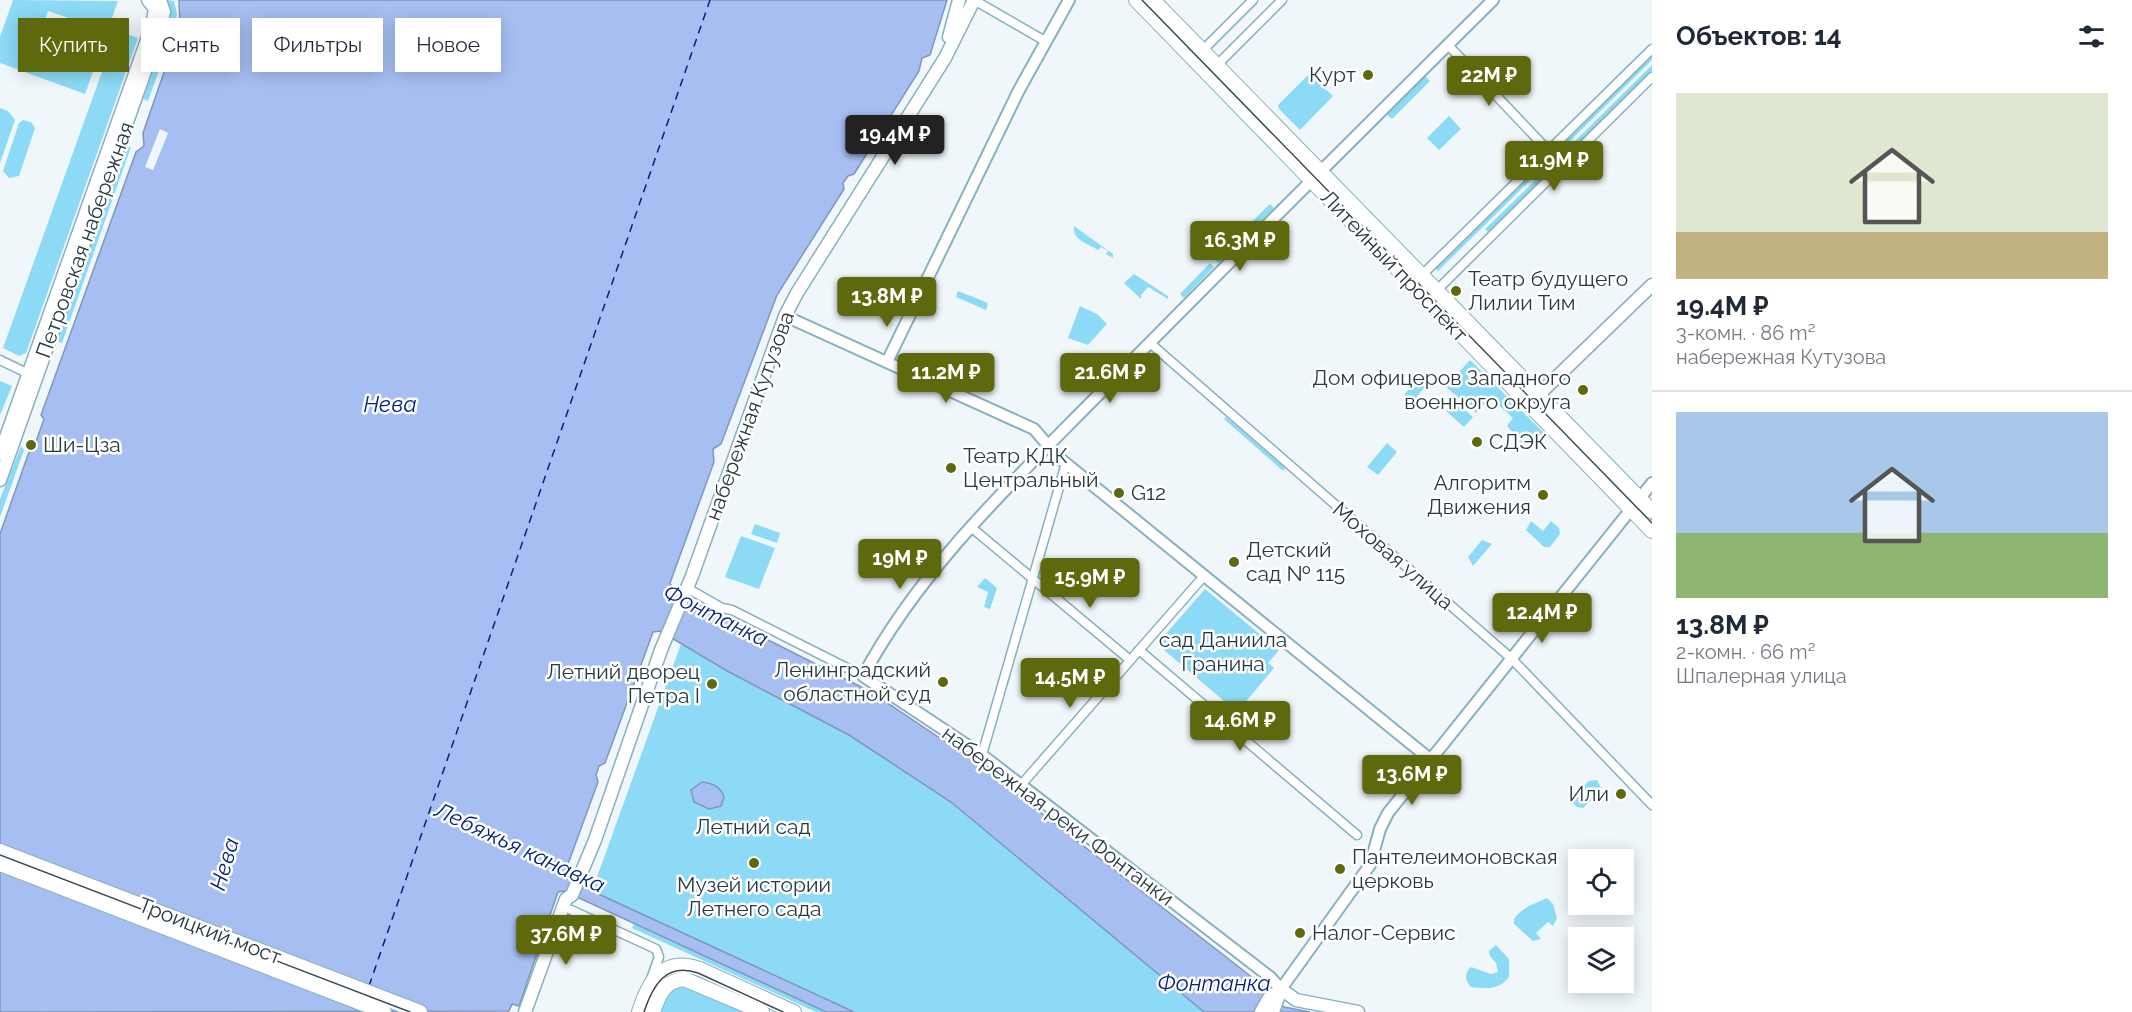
<!DOCTYPE html>
<html lang="ru">
<head>
<meta charset="utf-8">
<style>
  :root { --surface:#fff; --page:#f6f6f7; --text:#1f2937; --muted:#747a83; --line:#e0e1e3; --accent:#5e680d }
  body { margin:0; font-family:Raleway,sans-serif; background:var(--page); color:var(--text); height:100vh; display:flex; flex-direction:column; font-size:22px; white-space:nowrap }
  * { box-sizing:border-box; margin:0 }
  p { font-size:20px; color:var(--muted) }
  .icon { flex:none; width:33px; height:33px; fill:none; stroke:currentColor; stroke-width:2; stroke-linecap:round; stroke-linejoin:round }
  .map { position:relative; flex:1; overflow:hidden }
  .side { display:flex; flex-direction:column; background:var(--surface); width:480px }
  .side>* { flex:none }
  .hud { position:absolute; left:18px; top:18px; width:570px; height:54px; display:flex; gap:12px }
  .controls { position:absolute; left:1568px; top:849px; display:grid; gap:12px }
  .controls a { display:grid; place-items:center; width:66px; height:66px; border-radius:0px; background:var(--surface); box-shadow:0 3px 15px #0003; font-size:30px }
  .price { position:absolute; translate:-50% -51px; padding:0 14px; border-radius:6px; background:var(--accent); color:#fff; font-size:20px; line-height:39px; filter:drop-shadow(0 2px 3px #0008) }
  .price::after { content:''; position:absolute; left:50%; top:36px; width:18px; height:14px; margin-left:-9px; background:inherit; clip-path:polygon(0 0,100% 0,50% 100%) }
  .price.on { background:#222; color:#fff }
  ul { padding:0; list-style:none }
  li { display:grid; align-content:center; gap:12px; height:318px; padding:0 24px }
  li+li { border-top:2px solid var(--line) }
  li span { display:grid; place-items:center; height:186px; border-radius:0px; color:#555 }
  li>.icon { margin-inline-start:auto }
  span .icon { width:108px; height:108px; fill:#fffc; stroke-width:1 }
  li b { font-size:26px }
  h2 { display:flex; justify-content:space-between; align-items:center; height:72px; padding:0 24px; font-size:26px }
  .tag { padding:0 21px; border-radius:0px; background:var(--surface); box-shadow:0 3px 15px #0003; font-size:21px; line-height:54px }
  .tag.on { background:var(--accent); color:#fff }
  main { display:flex; flex:1; min-height:0 }
  .map>svg:first-child { display:block }
  .green { fill:#8cdaf6; fill-rule:evenodd }
  .water { fill:#a6bef1; stroke:#8096bc; stroke-width:1.5 }
  .pier { fill:#eff7fb }
  .lines { fill:none; stroke-linecap:round; stroke-linejoin:round }
  .ferry { stroke:#06207e; stroke-width:1.5; stroke-dasharray:8 6; stroke-linecap:butt }
  .minor-casing { stroke:#88b0bf; stroke-width:11 }
  .tertiary-casing { stroke:#88b0bf; stroke-width:14 }
  .secondary-casing { stroke:#88b0bf; stroke-width:15 }
  .primary-casing { stroke:#88b0bf; stroke-width:16 }
  .minor { stroke:#fff; stroke-width:8 }
  .tertiary { stroke:#fff; stroke-width:10 }
  .secondary { stroke:#fff; stroke-width:12 }
  .primary { stroke:#fff; stroke-width:14 }
  .tram { stroke:#3c4c52; stroke-width:1.5 }
  .poi-dot { fill:#5e680d; stroke:#fff; stroke-width:2 }
  .labels { text-anchor:middle; stroke-width:5; stroke-linejoin:round; paint-order:stroke }
  .poi-label { font-size:21px; fill:#28393f; stroke:#fff; text-anchor:start }
  .street-label { font-size:21px; fill:#28393f; stroke:#fff }
  .park-label { font-size:21px; fill:#1f363e; stroke:#fff }
  .water-label { font-size:22px; font-style:italic; fill:#06207e; stroke:#fff }
</style>
</head>
<body>
<main>
<div class="map">
<svg width="1652" height="1012" viewBox="0 0 1652 1012">
  <rect width="100%" height="100%" fill="#eff7fb"/>
  <g class="green">
    <path d="M13,0L118,1L85,94L0,63V37ZM48,11L69,18L62,38L41,31Z"/>
    <path d="M168,0L174,1L177,14L175,26L148,101L143,99L171,18Z"/>
    <path d="M117,30L138,38L26,353L19,356L3,348Z"/>
    <path d="M1652,53V60L1562,149L1558,145Z"/>
    <path d="M1652,65V73L1568,155L1564,152Z"/>
    <path d="M1309,74L1333,96L1300,130L1279,109L1278,105Z"/>
    <path d="M1425,76L1430,81L1392,119L1387,115Z"/>
    <path d="M0,108L8,111L15,120L0,163Z"/>
    <path d="M1449,116L1461,129L1439,150L1427,138Z"/>
    <path d="M23,120L31,122L35,128L19,176L9,178L3,171L19,123Z"/>
    <path d="M126,146L131,147L62,343L56,341Z"/>
    <path d="M1544,159L1548,163L1438,271L1434,267Z"/>
    <path d="M1550,166L1554,170L1489,233L1485,229Z"/>
    <path d="M1270,204L1274,208L1218,263L1214,259Z"/>
    <path d="M1074,226L1113,254V258L1106,254L1108,251L1101,247L1098,250C1088,244 1072,240 1074,226Z"/>
    <path d="M1210,263L1214,267L1184,298L1180,294Z"/>
    <path d="M1134,274L1168,296V299L1148,287L1141,295V299L1124,283Z"/>
    <path d="M958,291L988,303L986,310L956,297Z"/>
    <path d="M1080,306L1097,314L1107,324L1088,345L1068,338Z"/>
    <path d="M1470,360L1544,433L1528,450L1507,426L1513,418L1491,398L1476,413L1446,387Z"/>
    <path d="M1422,374L1430,377V381L1412,402H1409L1404,395Z"/>
    <path d="M0,381L12,386L0,415Z"/>
    <path d="M1455,401L1473,417L1464,427L1446,411Z"/>
    <path d="M1226,417L1285,468L1283,471L1224,419Z"/>
    <path d="M1387,443L1397,452L1378,475L1367,467Z"/>
    <path d="M21,446L24,450L0,517V499Z"/>
    <path d="M1531,521L1543,531L1551,521L1559,528L1560,534L1550,547H1544L1526,530Z"/>
    <path d="M755,524L780,533L777,543L751,534Z"/>
    <path d="M741,536L775,548L759,589L725,577Z"/>
    <path d="M1482,540L1492,544L1473,566L1468,557Z"/>
    <path d="M985,578L997,588L990,609L984,607L988,592L977,587Z"/>
    <path d="M1205,589L1279,650L1268,663L1274,668L1237,712L1157,644Z"/>
    <path d="M681,644L849,735L951,802L1204,1012H854L592,891Z"/>
    <path d="M1597,780L1602,790L1583,808L1577,807L1573,803L1574,795L1589,781Z"/>
    <path d="M1547,898L1553,904L1557,918L1553,926L1548,922L1536,933L1541,939L1533,941L1514,924V919C1523,906 1535,904 1547,898Z"/>
    <path d="M634,924L826,1012H816L632,928Z"/>
    <path d="M1496,945L1509,959V977C1499,990 1486,989 1471,987C1465,980 1464,973 1471,967L1491,974L1498,972L1496,963L1490,956L1489,951Z"/>
    <path d="M683,985L750,1012H659C664,997 668,991 683,985Z"/>
  </g>
  <g class="water">
    <path d="M179,0H947L930,55L922,58L919,71L854,174L848,176L843,183L844,189L777,295L721,444L713,449L714,462L670,583L675,593L871,692L977,763L1262,985V993L1284,1007L1310,1012H1204L951,802L849,735L729,672L660,631L653,632L605,763L599,766L596,775L598,782L564,875L592,891L854,1012H826L564,891L558,892L519,1006L512,1004L509,1011L0,1012V534L29,452L33,450L44,419L41,415L136,152L144,146L143,133L180,26Z"/>
    <path d="M702,782C712,783 721,787 724,797L721,806L709,809L694,802L691,790Z"/>
  </g>
  <path class="pier" d="M160,129L168,133L153,170L145,167Z"/>
  <g class="lines">
    <path class="ferry" d="M369,986L710,0"/>
    <defs>
      <g id="minor">
        <path d="M974,0L1045,41"/>
        <path d="M1448,45L1562,165"/>
        <path d="M1202,51L1253,0"/>
        <path d="M1215,67L1282,0"/>
        <path d="M1422,275L1652,49"/>
        <path d="M1435,292L1652,77"/>
        <path d="M1150,343L1512,659L1652,805"/>
        <path d="M0,360L33,376"/>
        <path d="M972,528L1130,660"/>
        <path d="M687,588L722,608L732,610L863,676"/>
        <path d="M1139,650L1357,835"/>
        <path d="M982,755L1066,463"/>
        <path d="M1021,785L1204,576"/>
        <path d="M571,910L656,949L659,957L651,979"/>
      </g>
      <g id="tertiary">
        <path d="M1493,0C1364,128 1235,256 1108,385C1020,475 923,564 863,676L982,755L1270,977L1281,989L1370,865L1380,829L1388,813L1652,483"/>
        <path d="M785,316L1034,429L1058,457L1431,760"/>
        <path d="M887,362L1019,90L1069,0"/>
      </g>
      <g id="secondary">
        <path d="M949,37L959,0"/>
        <path d="M1532,401L1652,285"/>
        <path d="M0,454L152,26L155,9L148,0"/>
        <path d="M0,480L160,29L164,12L160,0"/>
        <path d="M1281,989L1296,1000L1358,1012"/>
        <path d="M525,1012L566,899L572,895L595,840L661,650L692,576L785,316L797,293L945,58L974,0"/>
        <path d="M1261,1012L1269,998L1281,989"/>
        <path d="M1273,1012L1281,989"/>
      </g>
      <g id="primary">
        <path d="M1136,0L1652,531"/>
        <path d="M1153,0L1652,511"/>
        <path d="M0,851L420,1012"/>
        <path d="M0,864L384,1012"/>
        <path d="M639,1012C649,981 662,956 700,969L794,1012"/>
        <path d="M653,1012C659,995 664,981 684,979L762,1012"/>
      </g>
    </defs>
    <use href="#minor" class="minor-casing"/>
    <use href="#tertiary" class="tertiary-casing"/>
    <use href="#secondary" class="secondary-casing"/>
    <use href="#primary" class="primary-casing"/>
    <use href="#minor" class="minor"/>
    <use href="#tertiary" class="tertiary"/>
    <use href="#secondary" class="secondary"/>
    <use href="#primary" class="primary"/>
    <g class="tram">
      <path d="M1142,0L1652,523"/>
      <path d="M0,855L410,1012"/>
      <path d="M644,1012C653,985 666,962 698,973L783,1012"/>
    </g>
  </g>
  <g class="poi-dot">
    <circle cx="1368" cy="75" r="6"/>
    <circle cx="1456" cy="291" r="6"/>
    <circle cx="1583" cy="390" r="6"/>
    <circle cx="1477" cy="442" r="6"/>
    <circle cx="31" cy="445" r="6"/>
    <circle cx="951" cy="468" r="6"/>
    <circle cx="1119" cy="493" r="6"/>
    <circle cx="1543" cy="495" r="6"/>
    <circle cx="1234" cy="562" r="6"/>
    <circle cx="943" cy="682" r="6"/>
    <circle cx="712" cy="684" r="6"/>
    <circle cx="1621" cy="794" r="6"/>
    <circle cx="754" cy="863" r="6"/>
    <circle cx="1340" cy="869" r="6"/>
    <circle cx="1300" cy="933" r="6"/>
  </g>
  <g class="labels">
    <g class="poi-label">
      <text x="1356" y="82" text-anchor="end">Курт</text>
      <text x="1468" y="286">Театр будущего<tspan x="1468" dy="24">Лилии Тим</tspan></text>
      <text x="1571" y="385" text-anchor="end">Дом офицеров Западного<tspan x="1571" dy="24">военного округа</tspan></text>
      <text x="1489" y="449">СДЭК</text>
      <text x="43" y="452">Ши-Цза</text>
      <text x="963" y="463">Театр КДК<tspan x="963" dy="24">Центральный</tspan></text>
      <text x="1531" y="490" text-anchor="end">Алгоритм<tspan x="1531" dy="24">Движения</tspan></text>
      <text x="1131" y="500">G12</text>
      <text x="1246" y="557">Детский<tspan x="1246" dy="24">сад № 115</tspan></text>
      <text x="931" y="677" text-anchor="end">Ленинградский<tspan x="931" dy="24">областной суд</tspan></text>
      <text x="700" y="679" text-anchor="end">Летний дворец<tspan x="700" dy="24">Петра I</tspan></text>
      <text x="1609" y="801" text-anchor="end">Или</text>
      <text x="1352" y="864">Пантелеимоновская<tspan x="1352" dy="24">церковь</tspan></text>
      <text x="754" y="892" text-anchor="middle">Музей истории<tspan x="754" dy="24">Летнего сада</tspan></text>
      <text x="1312" y="940">Налог-Сервис</text>
    </g>
    <g class="street-label">
      <text transform="translate(85 240) rotate(-70)" y="7">Петровская набережная</text>
      <text transform="translate(1394 266) rotate(46)" y="7">Литейный проспект</text>
      <text transform="translate(750 416) rotate(-70)" y="7">набережная Кутузова</text>
      <text transform="translate(1393 556) rotate(41)" y="7">Моховая улица</text>
      <text transform="translate(1058 816) rotate(37)" y="7">набережная реки Фонтанки</text>
      <text transform="translate(210 931) rotate(21)" y="7">Троицкий мост</text>
    </g>
    <g class="park-label">
      <text x="1223" y="647">сад Даниила<tspan x="1223" dy="24">Гранина</tspan></text>
      <text x="753" y="834">Летний сад</text>
    </g>
    <g class="water-label">
      <text x="390" y="412">Нева</text>
      <text transform="translate(716 615) rotate(26)" y="8">Фонтанка</text>
      <text transform="translate(520 847) rotate(25)" y="8">Лебяжья канавка</text>
      <text transform="translate(224 864) rotate(-74)" y="8">Нева</text>
      <text x="1214" y="991">Фонтанка</text>
    </g>
  </g>
</svg>
<div class="controls">
<a><svg class="icon" aria-label="locate" viewBox="0 0 24 24"><circle cx="12" cy="12" r="6"/><path d="M12 2v4M12 18v4M2 12h4M18 12h4"/></svg></a>
<a><svg class="icon" aria-label="layers" viewBox="0 0 24 24"><path d="M12 4l9 5-9 5-9-5zM3 14l9 5 9-5"/></svg></a>
</div>
<b class="price" style="left:1489px;top:107px">22M ₽</b>
<b class="price on" style="left:895px;top:166px">19.4M ₽</b>
<b class="price" style="left:1554px;top:192px">11.9M ₽</b>
<b class="price" style="left:1240px;top:272px">16.3M ₽</b>
<b class="price" style="left:887px;top:328px">13.8M ₽</b>
<b class="price" style="left:946px;top:404px">11.2M ₽</b>
<b class="price" style="left:1110px;top:404px">21.6M ₽</b>
<b class="price" style="left:900px;top:590px">19M ₽</b>
<b class="price" style="left:1090px;top:609px">15.9M ₽</b>
<b class="price" style="left:1542px;top:644px">12.4M ₽</b>
<b class="price" style="left:1070px;top:709px">14.5M ₽</b>
<b class="price" style="left:1240px;top:752px">14.6M ₽</b>
<b class="price" style="left:1412px;top:806px">13.6M ₽</b>
<b class="price" style="left:566px;top:966px">37.6M ₽</b>
<div class="hud">
<a class="tag on">Купить</a>
<a class="tag">Снять</a>
<a class="tag">Фильтры</a>
<a class="tag">Новое</a>
</div>
</div>
<section class="side">
<h2>Объектов: 14<svg class="icon" aria-label="filters" viewBox="0 0 24 24"><path d="M4 7h16M4 17h16"/><circle cx="9" cy="7" r="2"/><circle cx="15" cy="17" r="2"/></svg></h2>
<ul>
<li><span style="background:linear-gradient(#dfe7d0 75%,#c2b280 0)"><svg class="icon" aria-label="home" viewBox="0 0 24 24"><path d="M3 11l9-7 9 7M6 9v11h12V9"/></svg></span><div><b>19.4M ₽</b><p>3-комн. · 86 m²</p><p>набережная Кутузова</p></div></li>
<li><span style="background:linear-gradient(#a9c7e8 65%,#8fb573 0)"><svg class="icon" aria-label="home" viewBox="0 0 24 24"><path d="M3 11l9-7 9 7M6 9v11h12V9"/></svg></span><div><b>13.8M ₽</b><p>2-комн. · 66 m²</p><p>Шпалерная улица</p></div></li>
</ul>
</section>
</main>
</body>
</html>
